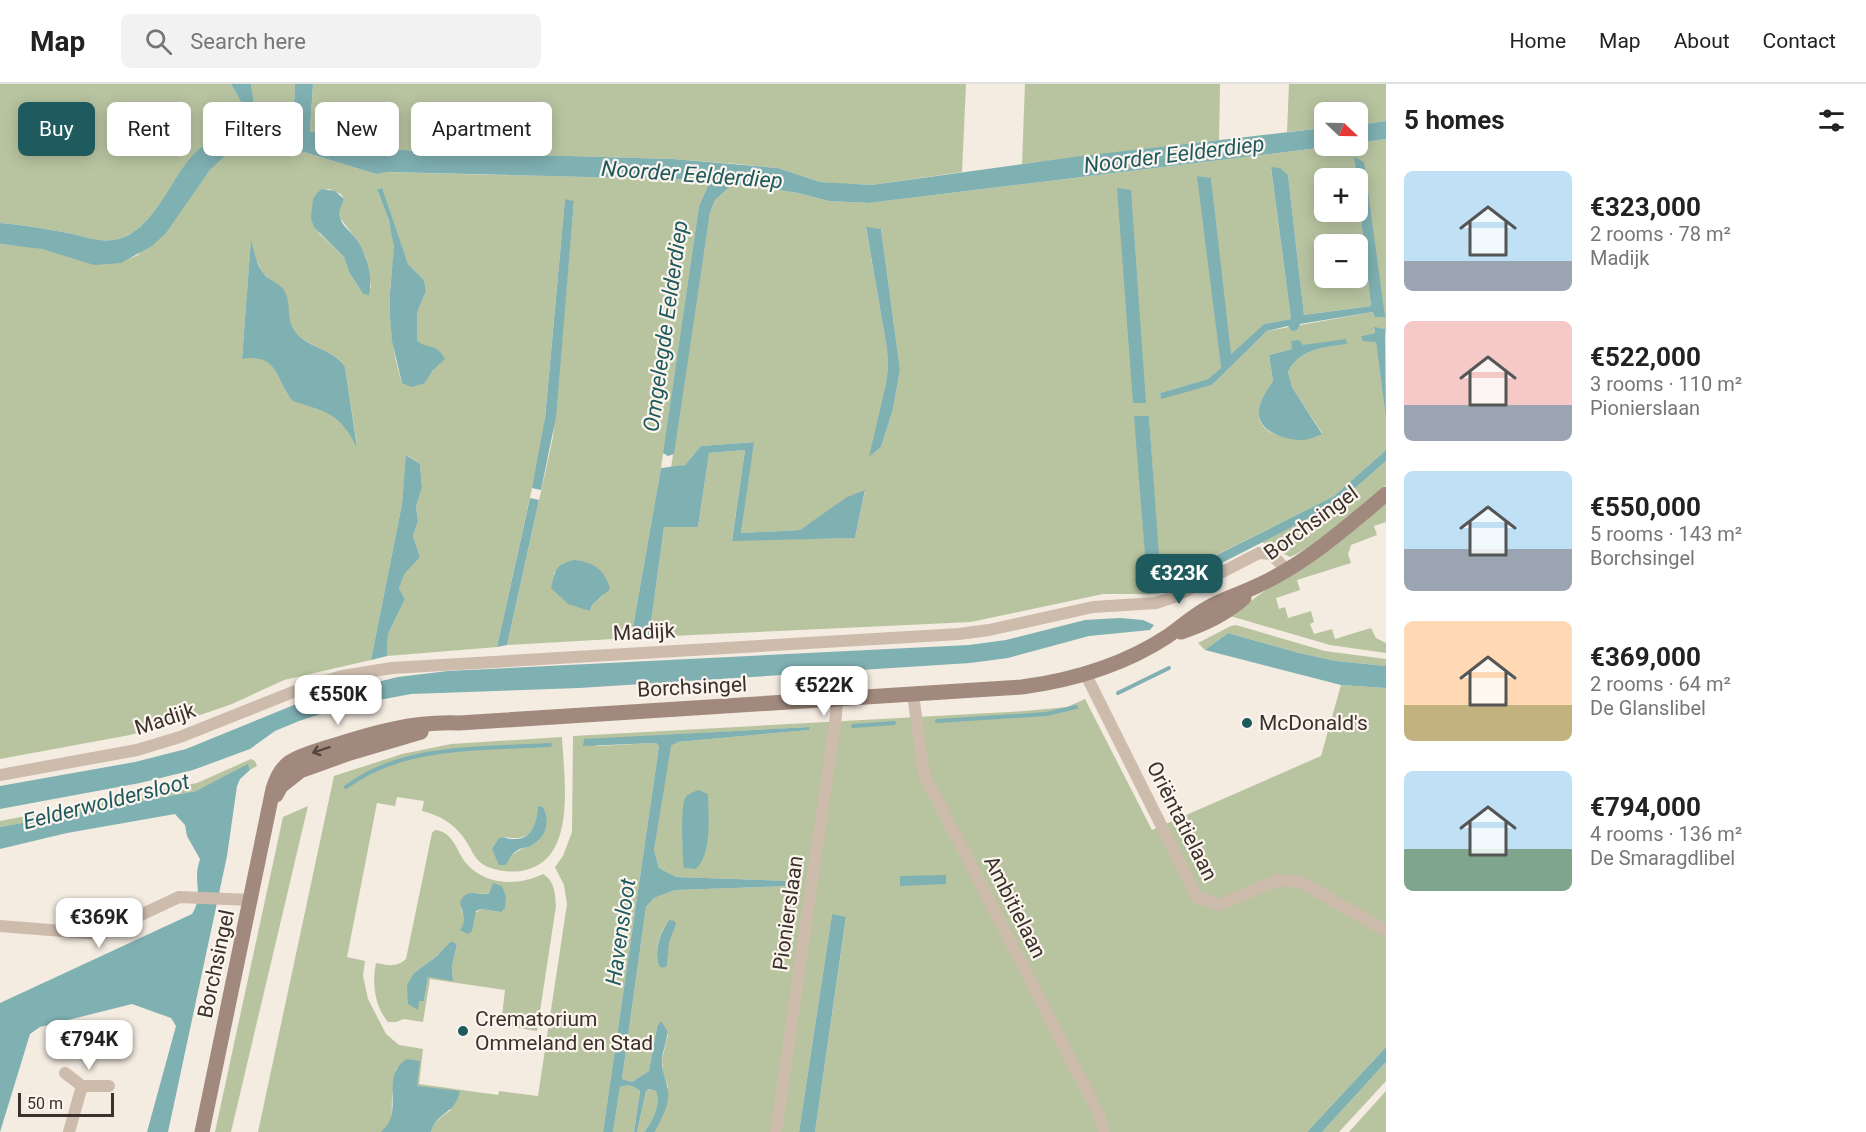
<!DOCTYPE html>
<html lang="en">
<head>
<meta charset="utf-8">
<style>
  :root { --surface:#fff; --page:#f2f2f2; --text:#222; --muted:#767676; --line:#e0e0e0; --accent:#1f5a5e }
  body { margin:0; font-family:Roboto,sans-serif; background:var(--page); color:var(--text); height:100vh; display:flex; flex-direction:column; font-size:22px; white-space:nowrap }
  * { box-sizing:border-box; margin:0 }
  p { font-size:20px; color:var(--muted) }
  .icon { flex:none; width:33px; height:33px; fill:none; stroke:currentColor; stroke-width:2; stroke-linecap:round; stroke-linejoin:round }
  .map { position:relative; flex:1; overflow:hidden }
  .side { display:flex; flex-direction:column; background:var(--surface); width:480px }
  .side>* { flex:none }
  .guide { position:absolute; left:18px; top:18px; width:570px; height:54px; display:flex; gap:12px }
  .needle { width:39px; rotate:112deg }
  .buttons { position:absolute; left:1314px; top:18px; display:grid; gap:12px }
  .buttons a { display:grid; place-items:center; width:54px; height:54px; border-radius:9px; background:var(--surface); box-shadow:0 3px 15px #0003; font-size:30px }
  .scale { position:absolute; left:18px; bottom:15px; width:96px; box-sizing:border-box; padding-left:6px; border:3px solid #3b302b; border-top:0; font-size:16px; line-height:21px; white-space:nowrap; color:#3b302b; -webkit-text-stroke:4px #fbf5ee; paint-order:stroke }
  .price { position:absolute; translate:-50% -51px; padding:0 14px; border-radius:12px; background:#fff; color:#222; font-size:20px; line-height:39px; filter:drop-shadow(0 2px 3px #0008) }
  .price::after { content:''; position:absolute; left:50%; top:36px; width:18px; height:14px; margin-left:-9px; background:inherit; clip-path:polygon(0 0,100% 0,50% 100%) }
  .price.selected { background:var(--accent); color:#fff }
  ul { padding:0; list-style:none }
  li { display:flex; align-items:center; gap:18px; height:150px; padding:0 18px }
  li span { display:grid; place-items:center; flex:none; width:168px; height:120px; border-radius:9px; color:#555 }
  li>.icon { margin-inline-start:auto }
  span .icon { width:72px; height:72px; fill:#fffc; stroke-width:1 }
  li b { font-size:26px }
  h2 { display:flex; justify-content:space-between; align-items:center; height:72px; padding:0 18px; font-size:26px }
  .chip { padding:0 21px; border-radius:9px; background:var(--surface); box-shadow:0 3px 15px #0003; font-size:21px; line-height:54px }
  .chip.selected { background:var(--accent); color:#fff }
  header { display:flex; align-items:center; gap:36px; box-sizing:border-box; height:84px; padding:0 30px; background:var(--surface); border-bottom:2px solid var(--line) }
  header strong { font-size:28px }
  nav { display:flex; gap:33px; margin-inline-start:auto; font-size:21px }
  .search { width:420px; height:54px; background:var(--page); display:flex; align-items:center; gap:15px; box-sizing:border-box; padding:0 21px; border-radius:9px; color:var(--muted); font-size:22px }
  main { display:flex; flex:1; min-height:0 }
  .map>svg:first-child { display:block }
  .green { fill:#b8c4a0; fill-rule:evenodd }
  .water { fill:#7fb0b2 }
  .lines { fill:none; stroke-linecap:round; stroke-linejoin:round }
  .stream { stroke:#7fb0b2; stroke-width:4 }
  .minor { stroke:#cdbbac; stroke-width:12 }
  .secondary { stroke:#a18a7d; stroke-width:15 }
  .oneway { stroke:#544640 }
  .poi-dot { fill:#1f5a5e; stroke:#fbf5ee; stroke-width:2 }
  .labels { text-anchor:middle; stroke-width:4.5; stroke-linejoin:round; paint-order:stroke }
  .street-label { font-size:21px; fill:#3b302b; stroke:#fbf5ee }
  .poi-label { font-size:21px; fill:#3b302b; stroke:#fbf5ee; text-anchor:start }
  .water-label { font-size:22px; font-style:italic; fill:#1f5a5e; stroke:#fbf5ee }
</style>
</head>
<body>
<header>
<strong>Map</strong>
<div class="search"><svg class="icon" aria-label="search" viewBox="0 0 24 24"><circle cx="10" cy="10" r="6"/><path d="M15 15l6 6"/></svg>Search here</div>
<nav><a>Home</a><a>Map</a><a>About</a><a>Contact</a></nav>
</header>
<main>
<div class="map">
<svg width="1386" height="1048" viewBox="0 0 1386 1048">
  <rect width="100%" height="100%" fill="#f4ebe1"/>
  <g class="green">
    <path d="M0,0H231L240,16L248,40C236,43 225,46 214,53C177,77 156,151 114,156C98,158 83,152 68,149C46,145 23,141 0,139Z"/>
    <path d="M251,0H295L293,43L257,40Z"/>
    <path d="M313,0H966L962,88L871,101L845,100L820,98L778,84L737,80L673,75L427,68L360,62L310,47Z"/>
    <path d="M1025,0H1220L1219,56L1022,80Z"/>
    <path d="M1289,0H1386V37L1358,41V28H1324V44L1287,48Z"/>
    <path d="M1386,55V253L1385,245L1374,244L1375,249L1361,252L1362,257H1376L1386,335V366L1334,412L1160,499L1149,332H1135L1148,510H1103L971,538L649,553L664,443H698L709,369L745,366L732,456L855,454L865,407L832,425L800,446L741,449L753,358L701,362L685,381L671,384L710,129L715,116L734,99L798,109L829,117L868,119L1335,62H1358V59ZM1354,74L1384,233L1373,228L1267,247L1212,301L1161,314L1160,309L1208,295L1221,284L1198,92L1211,95L1230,271L1264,240L1291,235L1271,84L1288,91L1304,231L1371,222L1358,106V128H1324V94H1356ZM866,144L881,145L900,286L893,325L881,363L870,372L886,299L888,283L887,265ZM1324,160H1358V194H1324ZM1347,260C1324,263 1299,265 1288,288L1292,303L1322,349C1302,360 1255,355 1259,326C1260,315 1267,306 1273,297L1269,271L1292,265Z"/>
    <path d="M253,62L304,68L376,90L382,88L708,96L707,104L699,122L661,384L631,554L507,561L553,353L574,118L565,115L543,354L497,563L387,572L388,550L405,515L399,504L403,490L420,473L413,452L418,437L416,422L422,404L420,380L407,371L402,420L371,576L284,596L232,620L177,639L130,651L0,675V160C14,162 29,162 42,165C81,173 96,190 138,171L209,87L225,72L239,64ZM381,104L408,180L424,196L426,207L417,229V257L422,261L433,286L425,299H402C393,270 389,241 390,211C390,195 394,179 394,164C393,144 384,124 377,105ZM329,105L341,110L344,115L339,127L340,134L357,156L366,173L371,203L363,210L349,188L344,173L319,149L317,109L322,106ZM251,157L255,173L263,189L286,210C287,218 286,227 288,234C297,265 331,261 345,283L357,361L346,343L338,335L327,328L288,311L273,282L264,275L256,273L242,274ZM554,488L604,511L592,521L590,527L584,524L554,493Z"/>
    <path d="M1386,377V401C1361,422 1319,461 1290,473L1262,458L1337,420Z"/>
    <path d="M1386,419V438L1374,442L1377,451L1351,461L1348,470L1351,479L1297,496L1300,506L1276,514L1279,525L1285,523L1288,534L1311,527L1314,538L1310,540L1314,550L1332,545L1335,555L1371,544L1376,554L1386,559V569L1330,561L1230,532Z"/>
    <path d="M1236,541L1325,567L1386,575V582L1336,577L1299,569L1228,549L1205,566L1198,559L1231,542Z"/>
    <path d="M1341,601L1386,604V963L1307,1048H815L846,834L832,830L799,1048H655L664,1028L668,1003L663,990L662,975L668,951L657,943L649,987L632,998L622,995L646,823L654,814L675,806L789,802L791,800L790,797L676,793L659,784L654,766L669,667L671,662L678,658L809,646V643L583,656L598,662L656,659L659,662L603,1048H431C434,1037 442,1032 451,1026L417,1002L408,975L396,985C395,995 393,1004 392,1014C391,1029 395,1038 380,1048H258L334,692L402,670L451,660L562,653C564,695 578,779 521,787C510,789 490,786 481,779C473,772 472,766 466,757C456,741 440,731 422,727L424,717L397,713L395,722L377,719L347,873L365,877L363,892L368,915L386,950L399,961L423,965L419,1000L498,1011L499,1007L538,1012L567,820L564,801L555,783L563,772L572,748L573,652L1025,627L1067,623L1085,615L1152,746L1321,672ZM708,710L706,767L682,763L684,716ZM538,723L539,756C530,763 520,764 511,772L505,753C530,758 536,746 538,723ZM669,836L667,882H659C654,866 659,849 669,836Z"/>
    <path d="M251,675L255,677L257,682L250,686L248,681L196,707L0,743V737L197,699Z"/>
    <path d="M308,722L231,1048H215L283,733Z"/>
    <path d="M435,746C454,748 456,767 466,779C485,802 519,802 543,790C555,797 555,810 556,822L537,947L501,941L505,906L430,895L423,938L404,935L396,938H388C374,921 372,899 376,879C388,881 396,884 406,875L432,749ZM492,806L501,828L481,825L474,830L473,839L464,841V832L461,825L475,809L490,810ZM451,857L457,860L452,882L453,896L428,893L424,917L419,916L414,889L437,872Z"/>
    <path d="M1386,978V997L1339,1048H1322Z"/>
    <path d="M624,1001L637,1003L640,1007L634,1048H613L620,1003Z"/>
    <path d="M651,1005L656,1007C661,1019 653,1038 644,1048H637L646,1007Z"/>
    <path d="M1386,1007V1048H1349Z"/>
  </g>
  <g class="water">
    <path d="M231,0H251L257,40L293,43L295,0H313L310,47L360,62L427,68L673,75L778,84L820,98L871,101L1081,72L1324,44V62H1335L868,119L829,117L798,109L734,99L715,116L710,129L674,370L668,372L663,369L699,122L707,104L708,96L387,88L376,90L304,68L253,62L239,64L225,72L209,87L166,149L152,162L121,179L94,181L42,165L0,160V139C23,141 46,145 68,149C83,152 98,158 113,156C151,152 170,96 193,71C209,55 226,45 248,40L240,16Z"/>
    <path d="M1386,37V55L1358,59V41Z"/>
    <path d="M1354,73L1364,78L1385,233H1375L1373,228L1300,240L1297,246L1292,247L1288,242L1267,247L1212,301L1161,315L1160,309L1208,295L1221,284L1197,92L1211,94L1231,270L1264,240L1291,235L1271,83L1280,84L1288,91L1304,231L1371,222Z"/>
    <path d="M382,104L408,180L424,196L426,207L417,229V257C429,266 435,258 445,275L433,286L425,299L411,303L402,299L392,257L390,234V208L394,163L389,137L377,105Z"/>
    <path d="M1117,104L1131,106L1146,319H1133Z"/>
    <path d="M322,105L335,107L344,115C342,121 338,127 340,133C342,143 352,148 357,156C367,171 373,193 369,211L363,210L349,188L344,173L314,143L311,134L313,115L317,109Z"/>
    <path d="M565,115L574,117L556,333L541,406L532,404L545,334Z"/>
    <path d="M866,143L881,145L900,286L893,325L881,363L869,373L886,299L888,283L887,265Z"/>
    <path d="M251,155C254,168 257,184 267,193C273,198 282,201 285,208C293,224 283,235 299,252C313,265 334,266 345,283L357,363C338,328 329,329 293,317C274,295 280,269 242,275Z"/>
    <path d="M1374,243L1385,245L1386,335L1376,258L1362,257L1361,252L1375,249Z"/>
    <path d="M1346,255L1347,260C1324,263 1299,265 1288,288L1292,303L1322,350C1316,352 1311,355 1304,356C1287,357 1256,348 1259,326C1260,315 1267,306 1273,297L1269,271L1292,265L1291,257L1299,256L1303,261Z"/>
    <path d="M1134,332H1149L1161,499L1334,412L1386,366V377L1337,420L1163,509L1148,510Z"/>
    <path d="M754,358L741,449L800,446L847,413L865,406L855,454L732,457L745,366L709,369L698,443H664L649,553L631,554L661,384L685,381L701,362Z"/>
    <path d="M406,371L420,380L422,404L416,422L418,437L413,452L420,473L404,490L399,504L405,515L388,550L387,572L371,576L402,420Z"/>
    <path d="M530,414L539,416L507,561L497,563Z"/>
    <path d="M574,476C594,478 605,486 610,505L592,521L590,527L568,520L551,504C556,486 554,481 574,476Z"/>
    <path d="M1120,534L1143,536L1154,541L1150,546L1089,552L1008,574L970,579L579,604L411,610L342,623L299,637L275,647L250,665L193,686L140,699L0,725V702L135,678L186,665L311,614L398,593L448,587L969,561L1006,556L1085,536Z"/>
    <path d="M1228,549L1299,569L1336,577L1386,582V604L1341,601L1205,566Z"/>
    <path d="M809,643V646L678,658L671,662L654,766L659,784L676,793L790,797L791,800L789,802L675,806L654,814L646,823L622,995L632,998L649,987L657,943L661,937L667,946C668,956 663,965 662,974C661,985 665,993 667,1002C672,1018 661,1035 655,1048H644C653,1038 661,1019 656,1007L650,1005L646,1007L637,1048H634L640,1007C635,1002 627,1000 620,1003L613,1048H603L659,662L656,659L583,662L584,655Z"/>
    <path d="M248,680L250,686L240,695L237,702L227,772L168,1048H147L176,942L171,934L132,920L40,943L30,950L0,1048V919L192,830C201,816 197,805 197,790C197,785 199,779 200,775L187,752L185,741L175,730L67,749L0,765V743L196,707Z"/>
    <path d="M698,706L708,710C708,733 713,768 696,785L684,784C682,773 681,727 684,717C686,710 692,709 698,706Z"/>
    <path d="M538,722L543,723C550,736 547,753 532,761C528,764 523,763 518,766C512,769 509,775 506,781H499L492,765L499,754C504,753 508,755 514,755C533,756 537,737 538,722Z"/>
    <path d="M946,791V800L900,802V792Z"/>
    <path d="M493,799L502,802L506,813L505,824L501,828L481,825L476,827L472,847L468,850L460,846C468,836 462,829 460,818C466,804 478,811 489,810Z"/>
    <path d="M832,830L846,833L815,1048H799Z"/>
    <path d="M669,836L674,837L676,840L669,859L667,882L662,884L659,882C654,866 660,849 669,836Z"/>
    <path d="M451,857L457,860L452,882L453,897L428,893L424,917H419L418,926L408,920L407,901L414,889L437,872Z"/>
    <path d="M1386,963V978L1322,1048H1307Z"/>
    <path d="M407,975L420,977L417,1002L460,1007C455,1031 437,1027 431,1048H380C407,1030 378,992 407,975Z"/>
  </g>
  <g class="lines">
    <g class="stream">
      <path d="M1118,609L1169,584"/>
      <path d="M937,637L1046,630L1076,623"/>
      <path d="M853,642L894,639"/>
      <path d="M346,703C403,660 482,665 550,661"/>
    </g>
    <g class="minor">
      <path d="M1086,591L1197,813L1219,821L1278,796L1301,798L1386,847"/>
      <path d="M913,610L923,685L926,694L1098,1028L1104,1048"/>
      <path d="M0,691L137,666L180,653L303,604L342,592L392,584L959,550L989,546L1093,523L1156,519L1174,513L1259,469L1271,470L1286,485"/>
      <path d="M0,842L100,850L179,813L251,816"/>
      <path d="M65,989L82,1002H109"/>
      <path d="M69,1048L82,1002"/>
      <path d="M776,1048L836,631L837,615"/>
    </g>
    <g class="secondary">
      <path d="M1181,548C1203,541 1227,529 1244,514"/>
      <path d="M276,711L281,702L300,687L350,669L421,648"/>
      <path d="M202,1048L273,705C276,695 281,684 290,678C301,671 316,667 329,663C372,649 413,637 459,639L1022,603C1074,596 1124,581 1168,552C1182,542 1194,531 1209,523C1225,514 1243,509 1259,501C1306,479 1347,443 1386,410"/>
    </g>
  </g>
  <defs><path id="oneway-shaft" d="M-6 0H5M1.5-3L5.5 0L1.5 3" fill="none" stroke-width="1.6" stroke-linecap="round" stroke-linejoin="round" transform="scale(1.5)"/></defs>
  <use class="oneway" href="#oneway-shaft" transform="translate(321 666) rotate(161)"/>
  <g class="poi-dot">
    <circle cx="1247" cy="639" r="6"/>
    <circle cx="463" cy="947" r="6"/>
  </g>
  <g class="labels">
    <g class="street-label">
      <text transform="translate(1311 439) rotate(-36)" y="7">Borchsingel</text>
      <text transform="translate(644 548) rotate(-3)" y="7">Madijk</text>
      <text transform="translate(692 603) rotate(-3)" y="7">Borchsingel</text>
      <text transform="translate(165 635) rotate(-18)" y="7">Madijk</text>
      <text transform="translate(1182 737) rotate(63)" y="7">Oriëntatielaan</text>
      <text transform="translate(1015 823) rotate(63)" y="7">Ambitielaan</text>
      <text transform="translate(788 829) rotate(-82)" y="7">Pionierslaan</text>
      <text transform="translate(216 880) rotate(-78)" y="7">Borchsingel</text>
    </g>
    <g class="poi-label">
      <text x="1259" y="646">McDonald's</text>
      <text x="475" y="942">Crematorium<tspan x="475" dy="24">Ommeland en Stad</tspan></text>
    </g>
    <g class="water-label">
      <text transform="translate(1174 70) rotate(-7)" y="8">Noorder Eelderdiep</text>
      <text transform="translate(692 90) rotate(4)" y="8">Noorder Eelderdiep</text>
      <text transform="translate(665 242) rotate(-82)" y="8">Omgelegde Eelderdiep</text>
      <text transform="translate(106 717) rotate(-14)" y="8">Eelderwoldersloot</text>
      <text transform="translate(620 848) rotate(-82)" y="8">Havensloot</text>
    </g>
  </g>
</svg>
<div class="buttons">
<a><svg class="needle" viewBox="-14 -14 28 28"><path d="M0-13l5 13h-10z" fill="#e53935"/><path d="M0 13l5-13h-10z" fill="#767676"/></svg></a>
<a>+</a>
<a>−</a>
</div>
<div class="scale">50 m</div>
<b class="price selected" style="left:1179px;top:521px">€323K</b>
<b class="price" style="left:824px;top:633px">€522K</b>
<b class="price" style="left:338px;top:642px">€550K</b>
<b class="price" style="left:99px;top:865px">€369K</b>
<b class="price" style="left:89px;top:987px">€794K</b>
<div class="guide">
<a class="chip selected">Buy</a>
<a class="chip">Rent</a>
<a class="chip">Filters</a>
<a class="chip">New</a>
<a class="chip">Apartment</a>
</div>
</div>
<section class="side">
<h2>5 homes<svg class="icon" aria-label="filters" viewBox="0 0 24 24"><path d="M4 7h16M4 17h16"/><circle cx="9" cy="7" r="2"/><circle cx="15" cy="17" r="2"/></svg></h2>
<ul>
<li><span style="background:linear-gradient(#bfe0f5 75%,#9aa5b1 0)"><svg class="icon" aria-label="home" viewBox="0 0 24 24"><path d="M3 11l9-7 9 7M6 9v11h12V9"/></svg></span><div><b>€323,000</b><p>2 rooms · 78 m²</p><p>Madijk</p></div></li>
<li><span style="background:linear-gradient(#f6c9c9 70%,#9aa5b1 0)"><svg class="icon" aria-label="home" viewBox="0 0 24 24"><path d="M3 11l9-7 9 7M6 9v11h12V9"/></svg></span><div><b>€522,000</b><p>3 rooms · 110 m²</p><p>Pionierslaan</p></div></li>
<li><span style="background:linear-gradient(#bfe0f5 65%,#9aa5b1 0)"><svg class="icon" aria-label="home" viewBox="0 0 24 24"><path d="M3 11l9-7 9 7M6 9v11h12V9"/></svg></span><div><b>€550,000</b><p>5 rooms · 143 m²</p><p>Borchsingel</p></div></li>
<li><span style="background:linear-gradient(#ffd9b3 70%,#c2b280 0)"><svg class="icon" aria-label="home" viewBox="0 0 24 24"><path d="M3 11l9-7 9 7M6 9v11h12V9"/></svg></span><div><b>€369,000</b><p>2 rooms · 64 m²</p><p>De Glanslibel</p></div></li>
<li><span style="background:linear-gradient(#bfe0f5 65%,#7fa58c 0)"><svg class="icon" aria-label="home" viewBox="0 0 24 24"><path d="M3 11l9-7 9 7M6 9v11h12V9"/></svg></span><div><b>€794,000</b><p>4 rooms · 136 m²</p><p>De Smaragdlibel</p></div></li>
</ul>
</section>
</main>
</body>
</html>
